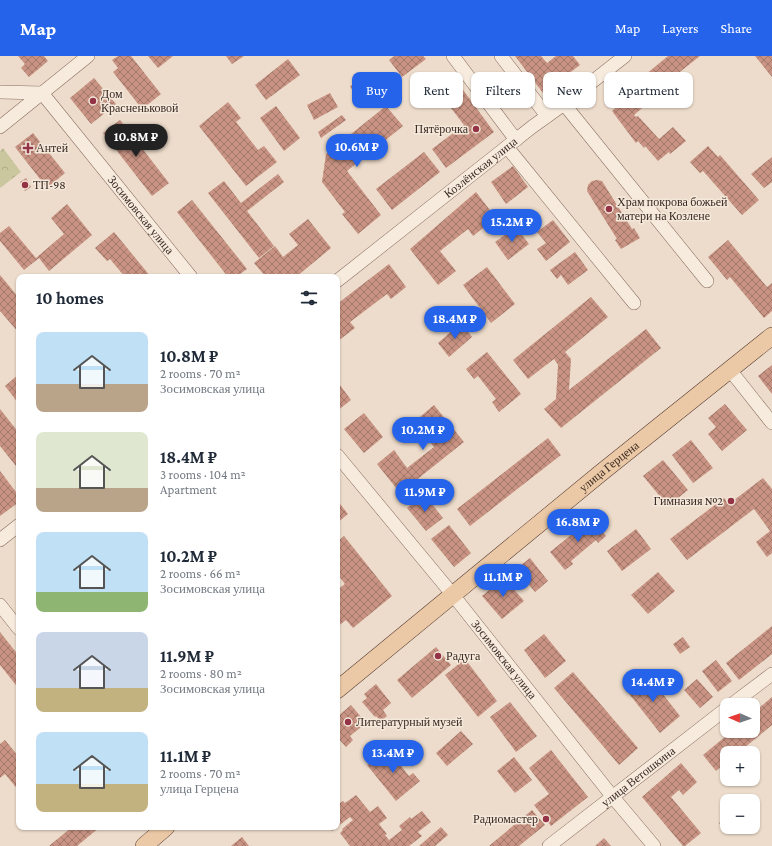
<!DOCTYPE html>
<html lang="en">
<head>
<meta charset="utf-8">
<style>
  :root { --surface:#fff; --page:#f6f6f7; --text:#1f2937; --muted:#747a83; --accent:#2563eb }
  body { margin:0; font-family:"Crimson Pro",serif; background:var(--page); color:var(--text); height:100vh; display:flex; flex-direction:column; font-size:15px; white-space:nowrap }
  * { box-sizing:border-box; margin:0 }
  p { font-size:13px; color:var(--muted) }
  .icon { flex:none; width:22px; height:22px; fill:none; stroke:currentColor; stroke-width:2; stroke-linecap:round; stroke-linejoin:round }
  .map { position:relative; flex:1; overflow:hidden }
  .sheet { position:absolute; left:16px; top:218px; width:324px; height:556px; display:flex; flex-direction:column; background:var(--surface); border-radius:8px; box-shadow:0 1px 3px #0004 }
  .sheet>* { flex:none }
  .banner { position:absolute; left:352px; top:16px; width:360px; height:36px; display:flex; gap:8px }
  .needle { width:26px; rotate:272deg }
  .buttons { position:absolute; left:720px; top:642px; display:grid; gap:8px }
  .buttons a { display:grid; place-items:center; width:40px; height:40px; border-radius:8px; background:var(--surface); box-shadow:0 1px 3px #0004; font-size:20px }
  .price { position:absolute; translate:-50% -34px; padding:0 9px; border-radius:14px; background:var(--accent); color:#fff; font-size:13px; line-height:26px; filter:drop-shadow(0 1px 2px #0008) }
  .price::after { content:''; position:absolute; left:50%; top:24px; width:12px; height:9px; margin-left:-6px; background:inherit; clip-path:polygon(0 0,100% 0,50% 100%) }
  .price.on { background:#222; color:#fff }
  ul { padding:0; list-style:none }
  li { display:flex; align-items:center; gap:12px; height:100px; padding:0 20px }
  li span { display:grid; place-items:center; flex:none; width:112px; height:80px; border-radius:8px; color:#555 }
  li>.icon { margin-inline-start:auto }
  span .icon { width:48px; height:48px; fill:#fffc; stroke-width:1 }
  li b { font-size:17px }
  h2 { display:flex; justify-content:space-between; align-items:center; height:48px; padding:0 20px; font-size:17px }
  .tag { padding:0 14px; border-radius:8px; background:var(--surface); box-shadow:0 1px 3px #0004; font-size:14px; line-height:36px }
  .tag.on { background:var(--accent); color:#fff }
  header { display:flex; align-items:center; gap:24px; box-sizing:border-box; height:56px; padding:0 20px; background:var(--accent); color:#fff }
  header strong { font-size:19px }
  nav { display:flex; gap:22px; margin-inline-start:auto; font-size:14px }
  .map>svg:first-child { display:block }
  .forest { fill:url(#forest-crowns) }
  .building { fill:url(#building-cross-hatch) }
  .lines { fill:none; stroke-linecap:round; stroke-linejoin:round }
  .minor-casing { stroke:#896e60; stroke-width:14 }
  .major-casing { stroke:#573d33; stroke-width:18 }
  .minor { stroke:#f7ebde; stroke-width:13 }
  .major { stroke:#ecc9a6; stroke-width:17 }
  .poi-dot { fill:#943346; stroke:#f4e8da; stroke-width:1.5 }
  .labels { text-anchor:middle; stroke-width:3; stroke-linejoin:round; paint-order:stroke }
  .poi-label { font-size:12px; fill:#3a2922; stroke:#f4e8da; text-anchor:start }
  .street-label { font-size:12px; fill:#3a2922; stroke:#f4e8da }
</style>
</head>
<body>
<header>
<strong>Map</strong>
<nav><a>Map</a><a>Layers</a><a>Share</a></nav>
</header>
<div class="map">
<svg width="772" height="790" viewBox="0 0 772 790">
  <defs>
    <pattern id="forest-crowns" width="20" height="18" patternUnits="userSpaceOnUse"><rect width="20" height="18" fill="#cac79f"/><path d="M2 6a3 3 0 1 1 6 0M12 15a3 3 0 1 1 6 0" fill="none" stroke="#aeab89"/></pattern>
    <pattern id="building-cross-hatch" width="8" height="8" patternUnits="userSpaceOnUse"><rect width="8" height="8" fill="#c89383"/><path d="M0 0l8 8M0 8l8-8" fill="none" stroke="#a3786b"/></pattern>
  </defs>
  <rect width="100%" height="100%" fill="#eddccb"/>
  <path class="forest" d="M3,92L21,116L0,132V95Z"/>
  <g class="building">
    <path d="M18,0H44L48,5L29,21L21,12L25,8Z"/>
    <path d="M118,0H131L161,38L142,53L113,16L118,12L112,4Z"/>
    <path d="M148,0H173L158,12Z"/>
    <path d="M226,0H244L232,8Z"/>
    <path d="M394,0H423L426,3L402,21L389,4Z"/>
    <path d="M515,0H541L547,7L556,0H573L580,9L543,37Z"/>
    <path d="M668,0H700L657,34L645,19Z"/>
    <path d="M755,0H772V21Z"/>
    <path d="M288,3L300,19L266,44L255,29Z"/>
    <path d="M374,16L381,28L357,42L350,30Z"/>
    <path d="M94,22L116,48L91,68L70,42Z"/>
    <path d="M461,31L494,76L446,112L432,93L464,69L444,43Z"/>
    <path d="M636,31L649,46L634,59L636,61L638,60L659,83L673,71L686,85L670,98L669,96L658,105L645,90L644,92L638,85L636,87L612,55L622,46L621,44Z"/>
    <path d="M330,37L338,51L314,64L307,49Z"/>
    <path d="M228,46L241,62L236,66L258,94L264,90L277,106L246,130L199,70Z"/>
    <path d="M276,50L300,82L284,95L260,62Z"/>
    <path d="M386,50L403,70L347,115L381,159L358,178L342,158L345,156L322,126L326,98Z"/>
    <path d="M342,59L346,64L321,82L318,76Z"/>
    <path d="M120,64L169,127L152,140L103,77Z"/>
    <path d="M33,77L65,117L47,132L15,91Z"/>
    <path d="M708,90L718,101L720,99L759,144L742,159L703,115L700,117L690,106Z"/>
    <path d="M424,96L440,116L392,154L376,133Z"/>
    <path d="M772,101V126L764,132L751,118Z"/>
    <path d="M513,110L528,131L506,148L491,126Z"/>
    <path d="M278,118L284,126L247,155L274,190L259,202L208,137L224,125L241,147Z"/>
    <path d="M26,122L31,131L25,135L20,126Z"/>
    <path d="M597,124L602,125L632,173L634,172L640,182L621,193L615,184L617,183L587,135L588,129L592,125Z"/>
    <path d="M476,136L496,162L473,180L468,173L440,195L456,215L438,229L410,193Z"/>
    <path d="M192,144L247,213L236,221H228L177,156Z"/>
    <path d="M67,148L92,179L49,215L39,202L24,214L0,185V177L9,170L36,202L64,178L51,162Z"/>
    <path d="M308,163L331,192L296,221H266L254,207L275,190L283,201L298,189L289,178Z"/>
    <path d="M553,164L570,186L546,205L537,193L546,187L537,176Z"/>
    <path d="M516,171L529,188L508,204L495,186Z"/>
    <path d="M114,176L151,221H125L110,203L107,205L95,192Z"/>
    <path d="M728,184L767,231L772,227V255L764,262L730,221L727,224L708,201Z"/>
    <path d="M575,196L588,214L568,229L561,219L557,223L550,214Z"/>
    <path d="M389,208L406,231L391,243L387,238L350,266L355,272L338,285L337,283V248Z"/>
    <path d="M487,211L515,248L491,267L463,229Z"/>
    <path d="M0,219L19,242V277L0,255Z"/>
    <path d="M591,241L608,261L565,296L571,303L569,334L646,273L661,292L561,372L544,353L556,343L558,309L554,303L528,323L513,304Z"/>
    <path d="M461,267L472,281L449,301L438,287Z"/>
    <path d="M487,296L521,338L499,356L492,346L496,343L478,320L474,323L466,313Z"/>
    <path d="M772,309V338L758,320Z"/>
    <path d="M18,319L19,321V348L5,330Z"/>
    <path d="M337,325L351,344L337,355Z"/>
    <path d="M725,348L747,374L722,395L708,378L716,371L708,362Z"/>
    <path d="M434,349L464,386L400,437L377,408L394,394L407,412L434,391L414,366Z"/>
    <path d="M0,353L19,377V408L16,410L0,390Z"/>
    <path d="M364,357L383,381L364,397L344,373Z"/>
    <path d="M548,382L561,399L470,470L457,453Z"/>
    <path d="M691,384L713,412L693,427L672,399Z"/>
    <path d="M663,404L688,434L668,450L643,420Z"/>
    <path d="M0,415L19,440V446L0,460Z"/>
    <path d="M763,422L772,433V497L767,501L756,486L770,475L754,453L687,504L670,483L724,442L729,448Z"/>
    <path d="M424,438L443,462L426,475L407,452Z"/>
    <path d="M337,444L348,458L337,467Z"/>
    <path d="M592,462L606,480L598,487L596,484L571,505L573,508L565,514L550,496Z"/>
    <path d="M449,469L471,497L454,511L431,483Z"/>
    <path d="M636,473L651,493L622,515L607,495Z"/>
    <path d="M344,480L392,540L353,572L346,564L337,571V534L345,528L337,518V486Z"/>
    <path d="M530,502L548,525L535,536L516,513Z"/>
    <path d="M658,516L675,535L648,558L631,539Z"/>
    <path d="M504,522L524,545L502,563L482,540Z"/>
    <path d="M772,570V598L739,624L726,607Z"/>
    <path d="M0,576L19,600V633L0,609Z"/>
    <path d="M544,578L566,605L545,622L524,594Z"/>
    <path d="M683,581L690,591L680,598L673,588Z"/>
    <path d="M436,591L451,609L412,642L397,624Z"/>
    <path d="M465,603L497,645L478,661L445,619Z"/>
    <path d="M716,604L732,625L718,636L702,615Z"/>
    <path d="M573,616L638,692L619,709L554,632Z"/>
    <path d="M647,618L680,660L660,677L626,634Z"/>
    <path d="M697,623L713,641L700,652L684,634Z"/>
    <path d="M376,628L391,647L383,654L387,660L381,665L376,660L375,661L362,646L367,642L364,638Z"/>
    <path d="M772,641V669L738,697H727V706L716,715L703,699L732,675H753V657Z"/>
    <path d="M510,646L537,680L516,696L490,661Z"/>
    <path d="M351,649L366,667L350,680L353,684L346,691L337,681V661Z"/>
    <path d="M461,675L473,688L447,710L436,697Z"/>
    <path d="M5,684L19,701V735L5,718L0,722V688Z"/>
    <path d="M392,689L399,698L394,701L409,720L413,717L420,725L396,745L367,709Z"/>
    <path d="M551,694L588,741L551,770L534,749L549,738L529,712Z"/>
    <path d="M514,701L532,724L515,737L497,715Z"/>
    <path d="M681,707L697,726L683,739L679,734L671,741L701,777L685,790H683L642,741Z"/>
    <path d="M356,739L370,756L378,750L387,762L379,768L387,778L385,779L389,784L402,774L399,770L410,761L411,763L422,755L431,766L418,776L422,780L409,790H350L340,777L343,774L342,773L353,764L350,761L332,775L329,771H337V749L343,745L345,747Z"/>
    <path d="M532,754L545,769L519,790H489Z"/>
    <path d="M727,761V771H732L727,775L719,767Z"/>
    <path d="M72,771H100L77,790H49Z"/>
    <path d="M441,771L448,779L435,790H419Z"/>
    <path d="M242,781L249,790H231Z"/>
    <path d="M604,782L611,790H595Z"/>
  </g>
  <g class="lines">
    <defs>
      <g id="minor">
        <path d="M453,0L516,84"/>
        <path d="M501,0L547,60"/>
        <path d="M0,36L42,37"/>
        <path id="s1" d="M42,37L191,221"/>
        <path d="M564,48L707,225"/>
        <path d="M0,71L88,0"/>
        <path d="M507,91L634,247"/>
        <path id="s2" d="M337,225L532,71L564,48L625,0"/>
        <path d="M730,314L772,367"/>
        <path id="s3" d="M337,399L453,539L612,740L654,790"/>
        <path d="M0,484L19,469"/>
        <path d="M0,549L19,573"/>
        <path d="M731,649L772,618"/>
        <path id="s4" d="M549,790L727,652"/>
      </g>
      <g id="major">
        <path id="s5" d="M337,634L602,416L772,280"/>
        <path d="M144,790L166,771"/>
      </g>
    </defs>
    <use href="#minor" class="minor-casing"/>
    <use href="#major" class="major-casing"/>
    <use href="#minor" class="minor"/>
    <use href="#major" class="major"/>
  </g>
  <g class="poi-dot">
    <circle cx="93" cy="45" r="4"/>
    <circle cx="476" cy="73" r="4"/>
    <path d="M26 86h4v4h4v4h-4v4h-4v-4h-4v-4h4z"/>
    <circle cx="25" cy="129" r="4"/>
    <circle cx="609" cy="153" r="4"/>
    <circle cx="731" cy="445" r="4"/>
    <circle cx="438" cy="600" r="4"/>
    <circle cx="348" cy="666" r="4"/>
    <circle cx="546" cy="763" r="4"/>
  </g>
  <g class="labels">
    <g class="poi-label">
      <text x="101" y="42">Дом<tspan x="101" dy="14">Красненьковой</tspan></text>
      <text x="468" y="77" text-anchor="end">Пятёрочка</text>
      <text x="36" y="96">Антей</text>
      <text x="33" y="133">ТП-98</text>
      <text x="617" y="150">Храм покрова божьей<tspan x="617" dy="14">матери на Козлене</tspan></text>
      <text x="723" y="449" text-anchor="end">Гимназия №2</text>
      <text x="446" y="604">Радуга</text>
      <text x="356" y="670">Литературный музей</text>
      <text x="538" y="767" text-anchor="end">Радиомастер</text>
    </g>
    <g class="street-label">
      <text dy="4" stroke="none"><textPath href="#s2" startOffset="183">Козлёнская улица</textPath></text>
      <text dy="4" stroke="none"><textPath href="#s1" startOffset="157">Зосимовская улица</textPath></text>
      <text dy="4" stroke="none"><textPath href="#s5" startOffset="352">улица Герцена</textPath></text>
      <text dy="4" stroke="none"><textPath href="#s3" startOffset="264">Зосимовская улица</textPath></text>
      <text dy="4" stroke="none"><textPath href="#s4" startOffset="113">улица Ветошкина</textPath></text>
    </g>
  </g>
</svg>
<div class="buttons">
<a><svg class="needle" viewBox="-14 -14 28 28"><path d="M0-13l5 13h-10z" fill="#e53935"/><path d="M0 13l5-13h-10z" fill="#747a83"/></svg></a>
<a>+</a>
<a>−</a>
</div>
<b class="price on" style="left:136px;top:102px">10.8M ₽</b>
<b class="price" style="left:357px;top:112px">10.6M ₽</b>
<b class="price" style="left:512px;top:187px">15.2M ₽</b>
<b class="price" style="left:455px;top:284px">18.4M ₽</b>
<b class="price" style="left:423px;top:395px">10.2M ₽</b>
<b class="price" style="left:425px;top:457px">11.9M ₽</b>
<b class="price" style="left:578px;top:487px">16.8M ₽</b>
<b class="price" style="left:503px;top:542px">11.1M ₽</b>
<b class="price" style="left:653px;top:647px">14.4M ₽</b>
<b class="price" style="left:393px;top:718px">13.4M ₽</b>
<div class="banner">
<a class="tag on">Buy</a>
<a class="tag">Rent</a>
<a class="tag">Filters</a>
<a class="tag">New</a>
<a class="tag">Apartment</a>
</div>
<section class="sheet">
<h2>10 homes<svg class="icon" aria-label="filters" viewBox="0 0 24 24"><path d="M4 7h16M4 17h16"/><circle cx="9" cy="7" r="2"/><circle cx="15" cy="17" r="2"/></svg></h2>
<ul>
<li><span style="background:linear-gradient(#bfe0f5 65%,#b9a48a 0)"><svg class="icon" aria-label="home" viewBox="0 0 24 24"><path d="M3 11l9-7 9 7M6 9v11h12V9"/></svg></span><div><b>10.8M ₽</b><p>2 rooms · 70 m²</p><p>Зосимовская улица</p></div></li>
<li><span style="background:linear-gradient(#dfe7d0 70%,#b9a48a 0)"><svg class="icon" aria-label="home" viewBox="0 0 24 24"><path d="M3 11l9-7 9 7M6 9v11h12V9"/></svg></span><div><b>18.4M ₽</b><p>3 rooms · 104 m²</p><p>Apartment</p></div></li>
<li><span style="background:linear-gradient(#bfe0f5 75%,#8fb573 0)"><svg class="icon" aria-label="home" viewBox="0 0 24 24"><path d="M3 11l9-7 9 7M6 9v11h12V9"/></svg></span><div><b>10.2M ₽</b><p>2 rooms · 66 m²</p><p>Зосимовская улица</p></div></li>
<li><span style="background:linear-gradient(#c9d6e8 70%,#c2b280 0)"><svg class="icon" aria-label="home" viewBox="0 0 24 24"><path d="M3 11l9-7 9 7M6 9v11h12V9"/></svg></span><div><b>11.9M ₽</b><p>2 rooms · 80 m²</p><p>Зосимовская улица</p></div></li>
<li><span style="background:linear-gradient(#bfe0f5 65%,#c2b280 0)"><svg class="icon" aria-label="home" viewBox="0 0 24 24"><path d="M3 11l9-7 9 7M6 9v11h12V9"/></svg></span><div><b>11.1M ₽</b><p>2 rooms · 70 m²</p><p>улица Герцена</p></div></li>
</ul>
</section>
</div>
</body>
</html>
